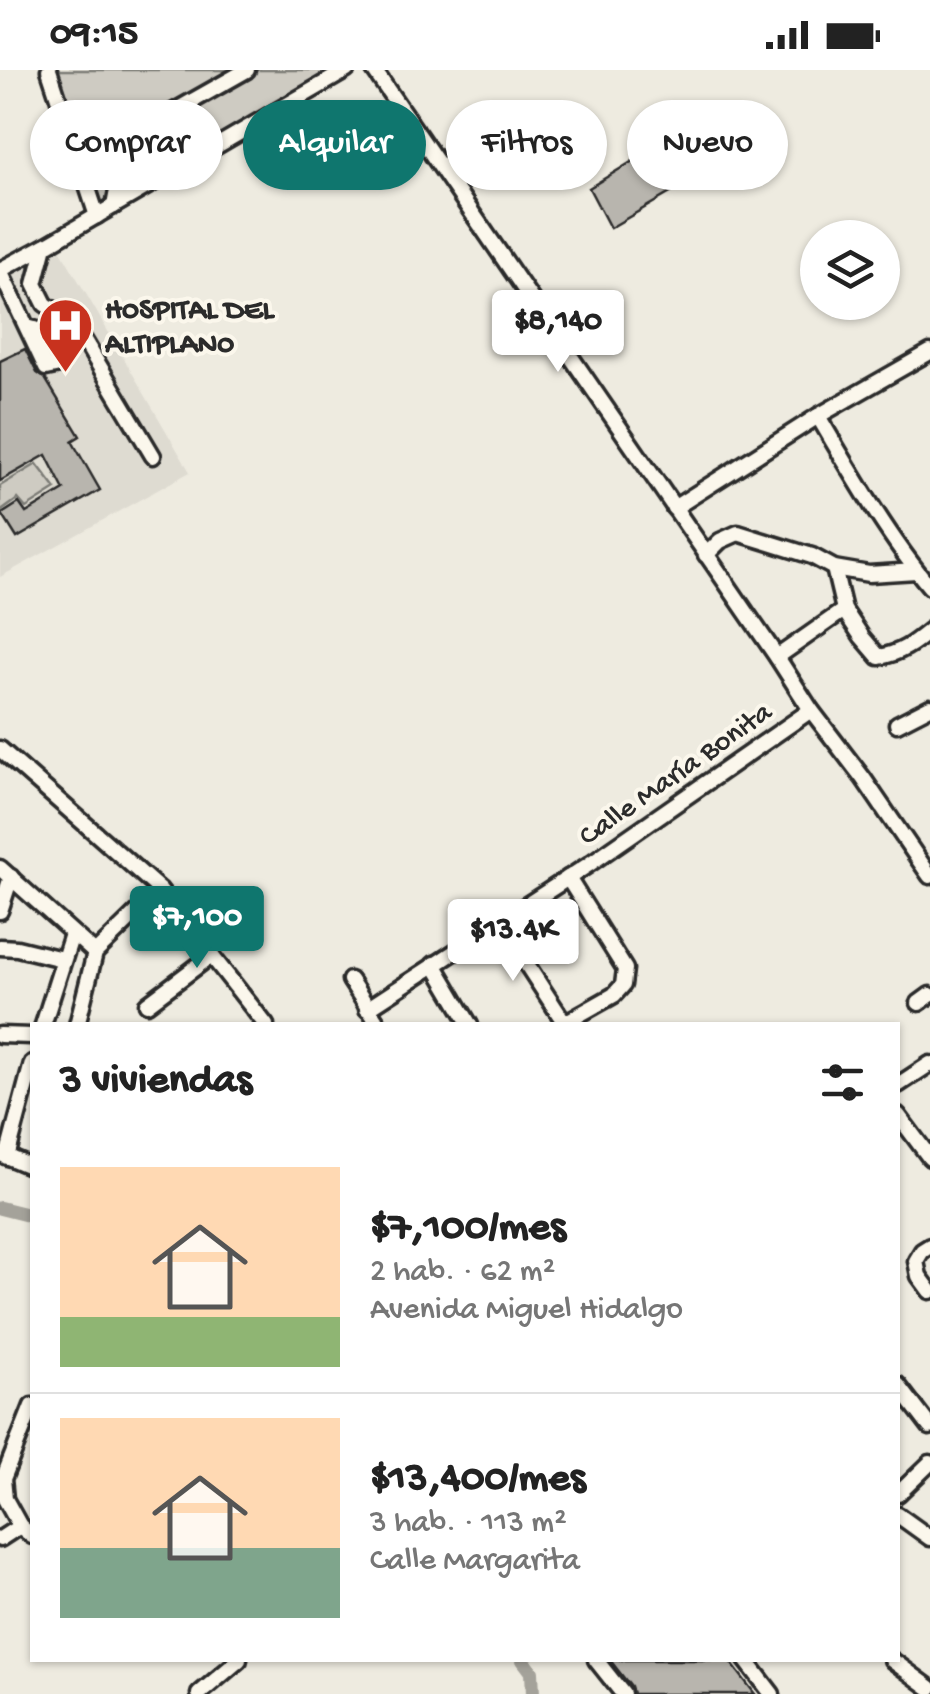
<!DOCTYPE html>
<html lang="es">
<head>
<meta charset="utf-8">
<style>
  :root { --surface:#fff; --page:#f6f6f6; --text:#222; --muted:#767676; --line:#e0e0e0; --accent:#0f766e }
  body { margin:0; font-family:"Gochi Hand",sans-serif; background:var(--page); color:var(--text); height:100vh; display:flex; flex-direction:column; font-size:38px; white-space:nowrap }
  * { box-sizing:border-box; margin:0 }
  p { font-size:32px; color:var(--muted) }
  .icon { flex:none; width:55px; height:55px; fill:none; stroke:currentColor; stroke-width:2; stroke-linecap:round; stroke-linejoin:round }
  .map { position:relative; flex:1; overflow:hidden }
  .sheet { position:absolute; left:30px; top:952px; width:870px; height:640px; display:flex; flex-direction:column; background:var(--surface); border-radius:0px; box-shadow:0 2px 8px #0004 }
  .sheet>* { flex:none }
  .banner { position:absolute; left:30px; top:30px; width:870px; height:90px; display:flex; gap:20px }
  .controls { position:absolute; left:800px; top:150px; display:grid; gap:20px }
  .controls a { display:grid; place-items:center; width:100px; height:100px; border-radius:50%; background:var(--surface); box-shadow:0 2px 8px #0004; font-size:50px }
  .price { position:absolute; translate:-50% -85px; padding:0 22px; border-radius:10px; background:#fff; color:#222; font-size:32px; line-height:65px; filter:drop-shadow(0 2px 5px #0008) }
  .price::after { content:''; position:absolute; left:50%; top:60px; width:30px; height:22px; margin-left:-15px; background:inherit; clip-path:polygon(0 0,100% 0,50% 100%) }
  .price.on { background:var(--accent); color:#fff }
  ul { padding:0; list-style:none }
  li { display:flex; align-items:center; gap:30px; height:250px; padding:0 30px }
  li+li { border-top:2px solid var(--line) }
  li span { display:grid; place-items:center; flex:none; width:280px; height:200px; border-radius:0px; color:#555 }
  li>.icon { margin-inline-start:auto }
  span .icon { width:120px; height:120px; fill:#fffc; stroke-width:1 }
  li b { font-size:42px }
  h2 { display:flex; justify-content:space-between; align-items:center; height:120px; padding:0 30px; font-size:42px }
  .chip { padding:0 35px; border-radius:45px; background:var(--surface); box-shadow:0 2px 8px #0004; font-size:35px; line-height:90px }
  .chip.on { background:var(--accent); color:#fff }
  .status { display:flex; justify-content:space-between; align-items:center; height:70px; padding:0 50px; background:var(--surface); direction:ltr }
  .status svg { height:28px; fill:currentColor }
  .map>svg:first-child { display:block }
  .built { fill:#dedbd1 }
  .green { fill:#cecbc2; stroke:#7c7b76; stroke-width:2.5 }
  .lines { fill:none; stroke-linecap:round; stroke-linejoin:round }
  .canal { stroke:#a4a29a; stroke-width:14 }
  .building { fill:#b8b5ae; stroke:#2b2b2b; stroke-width:2.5 }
  .minor-casing { stroke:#2b2b2b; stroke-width:21 }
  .minor { stroke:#fbf7ec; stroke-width:14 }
  .labels { text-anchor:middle; stroke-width:8; stroke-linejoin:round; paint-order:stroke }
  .poi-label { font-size:30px; font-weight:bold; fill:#2b2b2b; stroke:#fbf7ec; text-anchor:start }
  .street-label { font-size:30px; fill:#2b2b2b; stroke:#fbf7ec }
</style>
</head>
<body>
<div class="status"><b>09:15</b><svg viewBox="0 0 49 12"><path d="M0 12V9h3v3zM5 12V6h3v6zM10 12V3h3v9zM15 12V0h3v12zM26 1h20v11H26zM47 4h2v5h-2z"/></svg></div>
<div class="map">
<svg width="930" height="1624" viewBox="0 0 930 1624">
  <rect width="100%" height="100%" fill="#eeebe0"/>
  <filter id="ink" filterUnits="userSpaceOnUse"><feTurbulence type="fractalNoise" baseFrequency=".01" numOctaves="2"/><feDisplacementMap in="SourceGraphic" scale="20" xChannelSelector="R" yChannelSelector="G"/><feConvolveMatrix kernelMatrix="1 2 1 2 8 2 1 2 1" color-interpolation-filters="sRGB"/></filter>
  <g filter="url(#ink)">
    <path class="built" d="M57,174L190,402L0,507V206Z"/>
    <g class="green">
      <path d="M51,0H342L97,141Z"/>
      <path d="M37,394L56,419L26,438L18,429L0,442V416Z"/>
    </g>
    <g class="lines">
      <g class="canal">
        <path d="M0,1138L32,1146"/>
        <path d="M523,1590L532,1602L533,1624"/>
      </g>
    </g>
    <g class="building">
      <path d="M669,69L696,108L610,158L589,118Z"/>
      <path d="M25,279L37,303L45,308L80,366L72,371L100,420L17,468L2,444L19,433L26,443L64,420L46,385L0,411V291Z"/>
      <path d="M610,1590H729L755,1624H633L631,1617Z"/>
    </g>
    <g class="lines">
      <defs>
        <g id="minor">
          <path d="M49,0L97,146"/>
          <path d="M374,0L777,587L811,640L863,708L930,806"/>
          <path d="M114,136L127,68L247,0"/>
          <path d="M45,176L35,214L45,234L75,255L153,386"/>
          <path d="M0,200L45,176L347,0"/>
          <path d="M0,201L46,298L60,295L63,278L55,265L27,257"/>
          <path d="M818,346C851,402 888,467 930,517"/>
          <path d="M674,438L818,346L930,282"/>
          <path d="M706,485L720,471L738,463L812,486L834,498L869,504L916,501"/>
          <path d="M834,498L844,540L862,567L879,587C901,583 913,574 930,560"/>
          <path d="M777,587L844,540"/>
          <path d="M897,654L930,637"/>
          <path d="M0,679L160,820L266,955"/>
          <path d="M0,798L95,883"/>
          <path d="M0,841L11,807"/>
          <path d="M499,852L566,955"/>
          <path d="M0,877L17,878L62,889"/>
          <path d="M434,894L470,955"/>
          <path d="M350,910L379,955"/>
          <path d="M919,933L930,925"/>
          <path d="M147,934L212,885"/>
          <path d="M367,939L588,795L811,640"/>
          <path d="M43,955L72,864"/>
          <path d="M77,955L95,883L160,820"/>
          <path d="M561,955L614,925L623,915L625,899L568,808"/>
          <path d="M0,965L32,966"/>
          <path d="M898,1015L930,994"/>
          <path d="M898,1045L930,1088"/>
          <path d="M1,1084L32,1097"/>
          <path d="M7,1087L32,993"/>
          <path d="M930,1176L922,1181L916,1191L919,1206L930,1221"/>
          <path d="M898,1315L930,1357"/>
          <path d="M32,1336L3,1409L5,1429L20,1456L32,1466"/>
          <path d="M898,1424L930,1393"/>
          <path d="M898,1445L930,1468"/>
          <path d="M0,1469L20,1456"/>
          <path d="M596,1590L623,1624"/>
          <path d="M746,1590L772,1624"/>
          <path d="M892,1590L930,1618"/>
          <path d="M199,1624L239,1590"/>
        </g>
      </defs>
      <use href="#minor" class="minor-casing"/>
      <use href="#minor" class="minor"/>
    </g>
  </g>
  <defs>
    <symbol id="hospital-pin" viewBox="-11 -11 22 30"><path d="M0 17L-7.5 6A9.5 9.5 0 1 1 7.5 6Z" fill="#c8321e" stroke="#fbf7ec"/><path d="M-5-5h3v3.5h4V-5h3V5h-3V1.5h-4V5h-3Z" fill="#fff"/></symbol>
  </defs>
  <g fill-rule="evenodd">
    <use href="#hospital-pin" x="34" y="224" width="63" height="86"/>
  </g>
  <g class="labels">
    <g class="poi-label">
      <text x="105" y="248">H0SPITAL DEL<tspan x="105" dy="34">ALTIPLAN0</tspan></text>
    </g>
    <g class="street-label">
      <text transform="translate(674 702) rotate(-35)" y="10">Calle María Bonita</text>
    </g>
  </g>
</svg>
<div class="controls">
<a><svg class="icon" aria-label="layers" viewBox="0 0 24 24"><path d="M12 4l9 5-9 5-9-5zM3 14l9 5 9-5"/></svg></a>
</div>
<b class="price" style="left:558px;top:305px">$8,140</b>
<b class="price on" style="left:197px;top:901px">$7,100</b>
<b class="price" style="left:513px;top:914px">$13.4K</b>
<div class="banner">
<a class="chip">Comprar</a>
<a class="chip on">Alquilar</a>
<a class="chip">Filtros</a>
<a class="chip">Nuevo</a>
</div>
<section class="sheet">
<h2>3 viviendas<svg class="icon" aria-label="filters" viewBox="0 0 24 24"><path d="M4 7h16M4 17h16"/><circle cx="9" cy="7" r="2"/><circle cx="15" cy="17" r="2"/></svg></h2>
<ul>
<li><span style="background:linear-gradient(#ffd9b3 75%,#8fb573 0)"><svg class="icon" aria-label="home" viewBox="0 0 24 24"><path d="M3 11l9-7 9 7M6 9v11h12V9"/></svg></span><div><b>$7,100/mes</b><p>2 hab. · 62 m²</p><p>Avenida Miguel Hidalgo</p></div></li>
<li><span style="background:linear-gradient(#ffd9b3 65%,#7fa58c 0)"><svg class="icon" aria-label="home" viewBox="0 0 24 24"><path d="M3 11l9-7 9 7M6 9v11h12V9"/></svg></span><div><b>$13,400/mes</b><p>3 hab. · 113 m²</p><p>Calle Margarita</p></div></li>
</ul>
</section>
</div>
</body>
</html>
